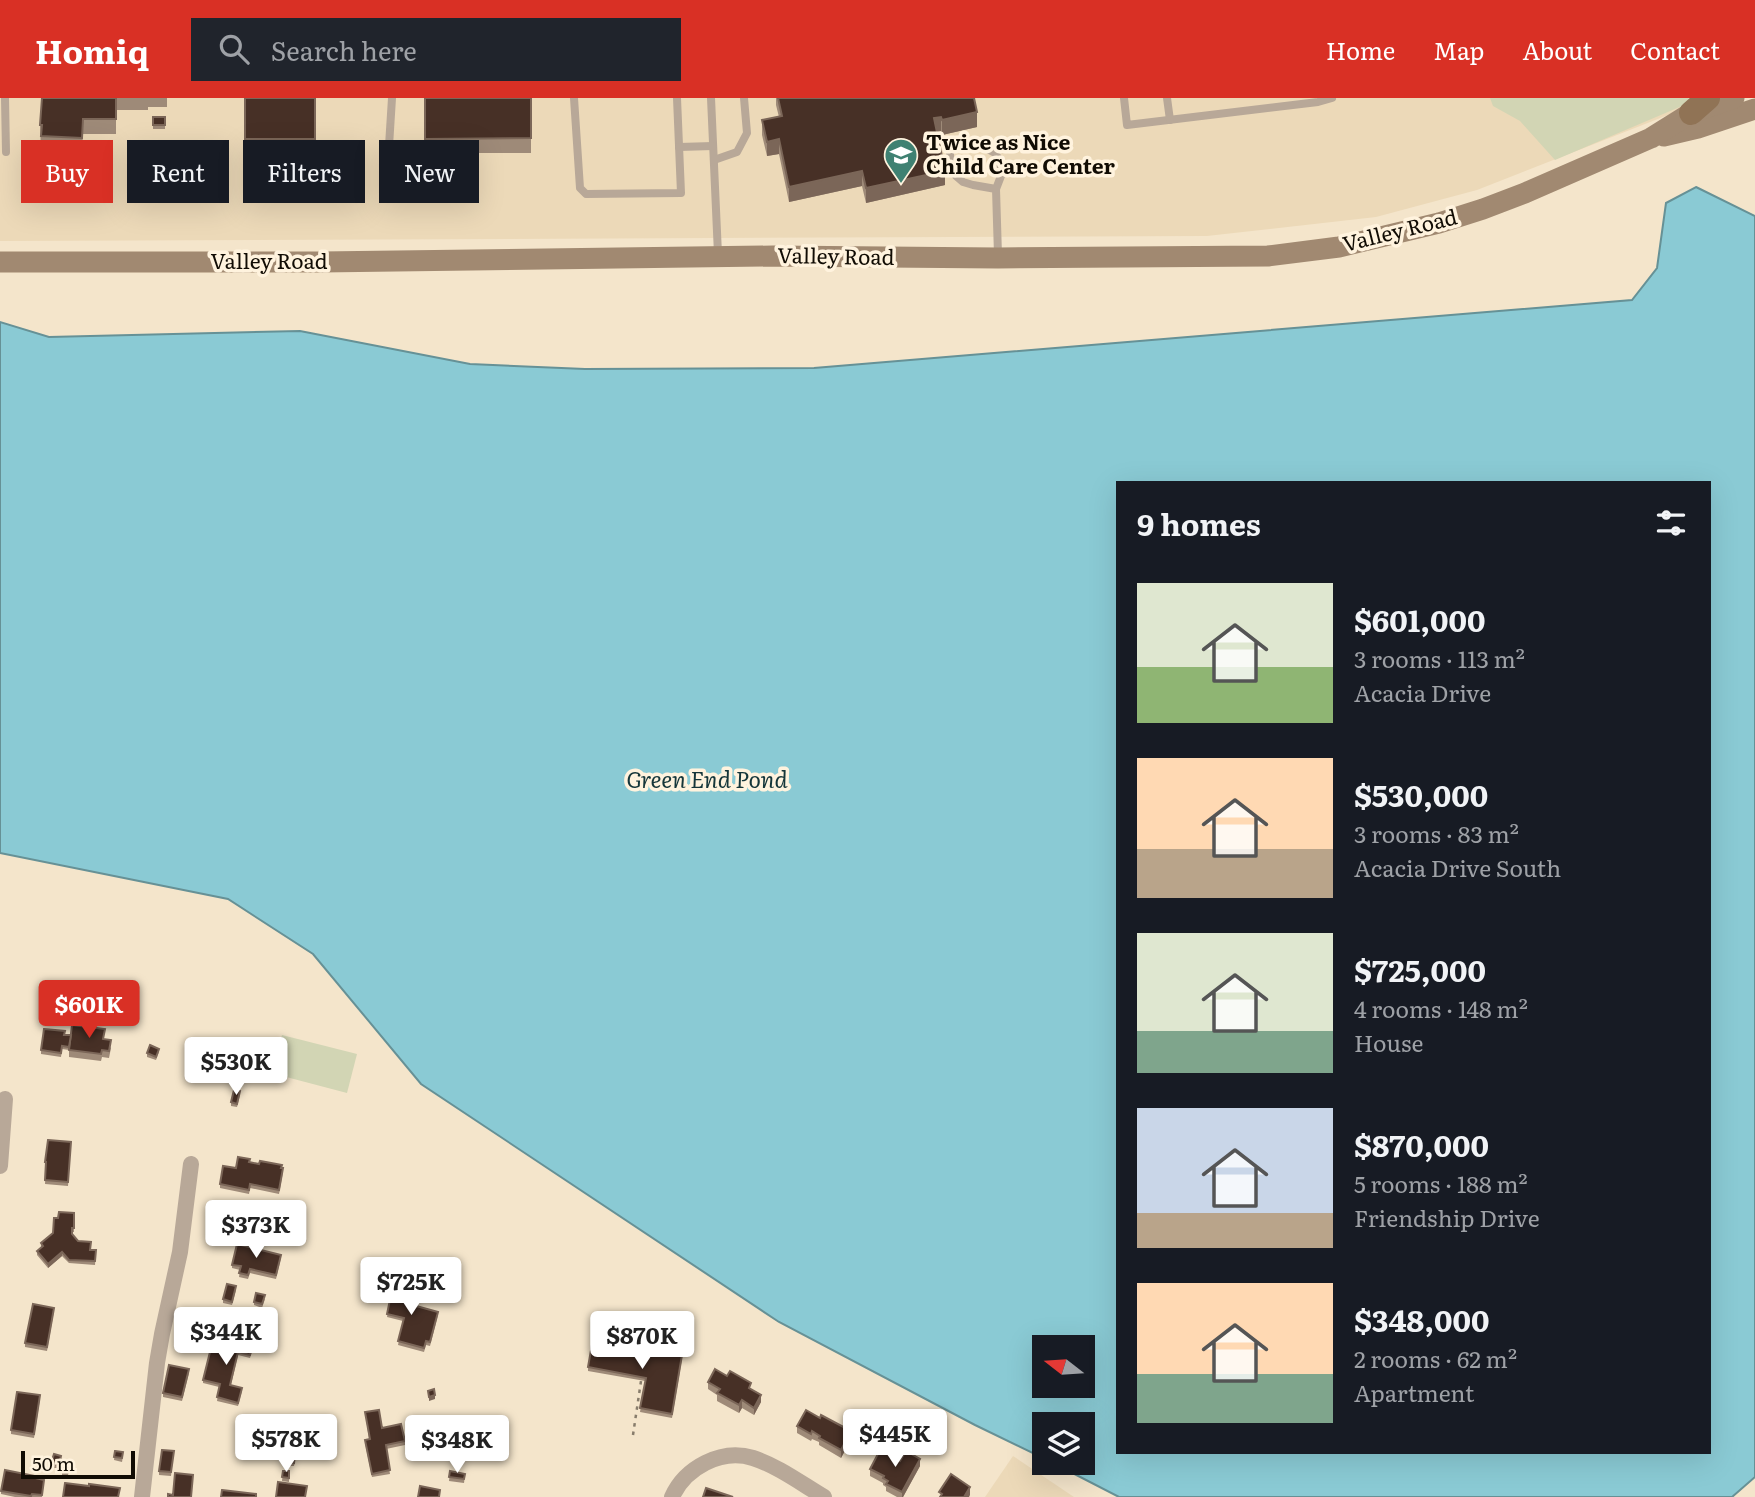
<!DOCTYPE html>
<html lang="en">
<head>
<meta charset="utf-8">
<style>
  :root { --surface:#171b24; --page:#20242c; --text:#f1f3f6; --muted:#9ea1a6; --accent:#d93025 }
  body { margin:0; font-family:Literata,serif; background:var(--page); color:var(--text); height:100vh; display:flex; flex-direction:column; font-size:26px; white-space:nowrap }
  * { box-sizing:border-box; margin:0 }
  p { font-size:23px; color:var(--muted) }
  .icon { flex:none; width:38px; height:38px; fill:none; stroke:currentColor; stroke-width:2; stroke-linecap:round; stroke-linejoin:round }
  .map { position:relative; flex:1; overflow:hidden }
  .drawer { position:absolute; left:1116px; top:383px; width:595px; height:973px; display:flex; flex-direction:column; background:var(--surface); border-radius:0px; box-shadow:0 7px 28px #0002 }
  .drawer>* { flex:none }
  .hud { position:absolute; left:21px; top:42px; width:665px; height:63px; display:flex; gap:14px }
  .needle { width:46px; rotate:287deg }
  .tools { position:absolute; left:1032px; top:1237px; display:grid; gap:14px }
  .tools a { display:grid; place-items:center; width:63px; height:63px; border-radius:0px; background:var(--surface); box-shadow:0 7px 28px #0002; font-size:35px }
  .scale { position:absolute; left:21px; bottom:18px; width:114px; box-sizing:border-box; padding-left:7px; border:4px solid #110c04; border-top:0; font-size:19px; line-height:24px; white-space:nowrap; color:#110c04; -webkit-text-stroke:5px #fff3de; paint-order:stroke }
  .price { position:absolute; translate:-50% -60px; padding:0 16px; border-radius:7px; background:#fff; color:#222; font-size:23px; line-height:46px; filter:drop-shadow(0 2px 4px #0008) }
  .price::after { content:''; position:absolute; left:50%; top:42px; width:21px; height:16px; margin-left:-10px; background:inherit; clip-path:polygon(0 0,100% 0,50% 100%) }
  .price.selected { background:var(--accent); color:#fff }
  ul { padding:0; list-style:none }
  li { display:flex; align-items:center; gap:21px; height:175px; padding:0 21px }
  li span { display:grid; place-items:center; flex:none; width:196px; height:140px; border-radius:0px; color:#555 }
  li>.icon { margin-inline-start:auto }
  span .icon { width:84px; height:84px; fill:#fffc; stroke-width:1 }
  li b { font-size:30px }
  h2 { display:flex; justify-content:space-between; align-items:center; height:84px; padding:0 21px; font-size:30px }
  .pill { padding:0 24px; border-radius:0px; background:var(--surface); box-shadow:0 7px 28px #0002; font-size:24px; line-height:63px }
  .pill.selected { background:var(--accent); color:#fff }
  header { display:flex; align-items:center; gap:42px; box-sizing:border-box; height:98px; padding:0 35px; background:var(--accent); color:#fff }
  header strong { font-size:33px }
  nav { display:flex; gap:38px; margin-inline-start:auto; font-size:24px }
  .search { width:490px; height:63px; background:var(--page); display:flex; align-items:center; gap:18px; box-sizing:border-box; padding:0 24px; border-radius:0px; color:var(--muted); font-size:26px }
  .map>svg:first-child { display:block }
  .built { fill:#ecd9b8 }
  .green { fill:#d2d5b4 }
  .water { fill:#8acad4; stroke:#669196; stroke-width:2; fill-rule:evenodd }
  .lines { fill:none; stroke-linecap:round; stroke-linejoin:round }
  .path { stroke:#877c6b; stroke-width:2.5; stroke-dasharray:3.5 5; stroke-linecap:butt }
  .lane { stroke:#b8a898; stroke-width:8 }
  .street { stroke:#b8a898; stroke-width:16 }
  .secondary { stroke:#a18971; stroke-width:21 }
  .primary { stroke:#907355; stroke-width:24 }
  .wall { fill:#9e8a78 }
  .shaded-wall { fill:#7b6658 }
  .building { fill:#473026; stroke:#7b6658; stroke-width:2 }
  .labels { text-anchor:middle; stroke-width:7; stroke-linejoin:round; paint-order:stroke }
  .poi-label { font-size:21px; font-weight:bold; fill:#110c04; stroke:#fff3de; text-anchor:start }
  .street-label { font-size:21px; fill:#110c04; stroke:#fff3de }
  .water-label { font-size:23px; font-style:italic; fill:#15363a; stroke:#fff3de }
</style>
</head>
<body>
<header>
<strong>Homiq</strong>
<div class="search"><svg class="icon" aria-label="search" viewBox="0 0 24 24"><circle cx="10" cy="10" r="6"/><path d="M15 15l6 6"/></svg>Search here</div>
<nav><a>Home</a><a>Map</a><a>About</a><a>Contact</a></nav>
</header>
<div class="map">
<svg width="1755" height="1399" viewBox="0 0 1755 1399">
  <rect width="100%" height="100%" fill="#f4e5cb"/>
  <g class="built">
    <path d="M0,0H1693L1689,5L1668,17L1477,92L1376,119L1207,138L0,143Z"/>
    <path d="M1013,1358L1074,1399H985Z"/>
  </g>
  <g class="green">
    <path d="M1490,0H1693L1689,5L1555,62L1520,23L1493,8Z"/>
    <path d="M282,937L357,956L347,995L271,975Z"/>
  </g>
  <path class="water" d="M1696,89L1755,118V1379L1732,1399H1119L1053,1365H1083V1326H1045V1361L975,1327L779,1224L421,986L313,856L228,801L0,755V224L49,239L300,233L470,266L585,271L814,270L1632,202L1657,170L1666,105ZM1118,385H1710V1354H1118ZM1045,1250H1083V1288H1045Z"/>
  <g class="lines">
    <path class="path" d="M633,1337L641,1283"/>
    <g class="lane">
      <path d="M5,0L6,54"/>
      <path d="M574,0L580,90L586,96L681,95L677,0"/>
      <path d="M711,0L718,156"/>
      <path d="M1124,0L1127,27L1318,4L1332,0"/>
      <path d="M1167,0L1170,22"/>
      <path d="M389,48L392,0"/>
      <path d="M679,49L713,48"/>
      <path d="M714,62L737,54L747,35L744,0"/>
      <path d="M996,91L973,87L963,84L956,78L950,61V54L953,48L959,46H978L995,55L1000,63L1001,78L996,91L998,157"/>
    </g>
    <g class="street">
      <path d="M0,1068L5,1001"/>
      <path d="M142,1399L157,1265L162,1236L180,1154L191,1066"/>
      <path d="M672,1399C685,1370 721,1350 753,1360C778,1368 802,1386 824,1399"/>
    </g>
    <g class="secondary">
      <path d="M1664,38L1698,30L1755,11"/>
      <path d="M0,164H321L773,158L998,160L1268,158L1339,149L1439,125L1483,111L1525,95L1651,40L1691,15L1734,0"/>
    </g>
    <path class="primary" d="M1691,15L1708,0"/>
  </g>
  <g class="wall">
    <path d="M42,0H167V9H148V12H116V36H83L82,54L41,53L40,27Z"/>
    <rect x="245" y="0" width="70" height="56"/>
    <rect x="425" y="0" width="106" height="55"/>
    <path d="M776,0H974L977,29L942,37L941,33L937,34L945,87L866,105L862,88L789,104L779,56L767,58L762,37V22L779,19L776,7Z"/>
    <rect x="153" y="19" width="12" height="12"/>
    <path d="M64,937L104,942L111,950L109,960L102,959L101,963L69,959V952L62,951L61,959L41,956V952Z"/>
    <path d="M159,954L156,962L147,959V955Z"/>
    <path d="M240,997L237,1009L231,1008V1004Z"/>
    <path d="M71,1044L68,1088L45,1086L46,1068H45V1064Z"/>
    <path d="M249,1064L281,1070L283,1074L279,1096L250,1090L249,1096L220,1090V1086L236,1070Z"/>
    <path d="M74,1115V1134H72V1136L78,1143L90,1152H96L95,1167L69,1165L62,1158L48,1170L37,1157V1153L41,1149V1145L53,1135L58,1120Z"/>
    <path d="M281,1160L276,1181L250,1175L248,1181L239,1179L240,1172L232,1170V1167Z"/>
    <path d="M406,1190L404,1200L410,1207L438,1217L430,1248L426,1247L424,1254L398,1247L403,1223L387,1219L390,1201L386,1200V1196Z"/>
    <path d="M236,1192L232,1207L223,1205V1201Z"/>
    <path d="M265,1201L262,1210L254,1207V1204Z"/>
    <path d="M54,1213L47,1253L25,1249V1245Z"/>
    <path d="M254,1246L250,1260L238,1257L231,1287L242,1293L238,1308L217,1303L219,1289L203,1285V1282L229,1250Z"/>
    <path d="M682,1261L672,1320L640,1314L645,1283L588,1273V1269Z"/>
    <path d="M189,1275L182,1303L163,1299V1295Z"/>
    <path d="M708,1284L751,1291L761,1304L754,1317L742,1310L739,1315L717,1303V1297L708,1291Z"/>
    <path d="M40,1301L34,1340L11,1336V1332Z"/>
    <path d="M365,1314L382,1330L405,1343V1347L386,1351L390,1376L372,1379L365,1345V1342L369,1341Z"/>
    <path d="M797,1328L851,1341L841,1360L819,1347V1344L812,1341L811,1343L797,1335Z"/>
    <path d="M115,1353L123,1358L122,1364L114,1362Z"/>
    <path d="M174,1353L171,1378L159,1377V1373Z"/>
    <path d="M295,1359L294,1368H287V1364Z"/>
    <path d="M61,1362L59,1371L51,1369V1365Z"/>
    <path d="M900,1363L920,1368L903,1399H897L886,1393V1389L883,1387V1385L870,1378V1371Z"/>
    <path d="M62,1367L69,1368L68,1378L62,1377Z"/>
    <path d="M283,1373H289V1384L282,1383Z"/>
    <path d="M450,1373L465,1376L464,1385L449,1383Z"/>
    <path d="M35,1380L44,1385L42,1399H15L1,1396V1393Z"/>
  </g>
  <g class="shaded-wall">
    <path d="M977,14V29L942,37V22Z"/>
    <path d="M941,19V33L934,35V20Z"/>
    <path d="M779,41V56L767,58V44Z"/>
    <path d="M862,73V88L789,104V89Z"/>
    <path d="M945,73V87L866,105V90Z"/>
    <path d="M62,1154V1158L48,1170V1166Z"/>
    <path d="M435,1297V1301L429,1303V1299Z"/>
    <path d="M761,1297V1304L754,1317V1310Z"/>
    <path d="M742,1302V1310L739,1315V1307Z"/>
    <path d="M851,1333V1341L841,1360V1352Z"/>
    <path d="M920,1361V1368L903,1399H902V1394Z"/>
    <path d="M970,1389V1397L969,1399H964Z"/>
  </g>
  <g class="building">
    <path d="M42,0H116V21H83L82,40L41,38L42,27H40Z"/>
    <rect x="245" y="0" width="70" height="41"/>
    <path d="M425,0H531V40L425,41Z"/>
    <path d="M778,0H974L977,14L942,22L941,19L934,20L945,73L866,90L862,73L789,89L779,41L767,44L762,22L782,18Z"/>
    <rect x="153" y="19" width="12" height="8"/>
    <path d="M72,927L105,931L103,941L111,942L109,953L102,952L101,956L69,952Z"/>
    <path d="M44,931L65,933L64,937H71L69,949L62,948L61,955L41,952Z"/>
    <path d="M150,947L159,951L156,959L147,955Z"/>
    <path d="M234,992L240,993L237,1006L231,1004Z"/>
    <path d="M48,1042L71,1044L68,1084L45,1082L46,1064H45Z"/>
    <path d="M238,1059L250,1061L249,1064L259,1066L260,1063L282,1067L281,1070H283L279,1092L250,1086L249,1092L220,1086L223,1068L236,1070Z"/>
    <path d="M59,1114L74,1115V1130H72V1136L78,1143L91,1144L90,1152H96L95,1163L69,1162L62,1154L48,1166L37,1153L43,1148L41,1145L53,1135L54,1120H58Z"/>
    <path d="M237,1146L281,1157L276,1177L250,1171L248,1177L239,1175L241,1168L232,1167Z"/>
    <path d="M390,1182L406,1186L403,1200L411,1201L409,1206L438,1214L430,1244L426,1243L424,1250L398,1243L404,1220L387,1216L391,1197L386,1196Z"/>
    <path d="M227,1186L236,1188L232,1204L223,1201Z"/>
    <path d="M256,1195L265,1197L262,1206L254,1204Z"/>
    <path d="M33,1206L54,1210L47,1249L25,1245Z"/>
    <path d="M233,1237L254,1243L250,1257L238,1254L230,1287L242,1290L238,1305L217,1299L220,1286L203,1282L212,1246L229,1250Z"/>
    <path d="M593,1241L682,1257L672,1316L640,1310L646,1280L588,1269Z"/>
    <path d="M169,1267L189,1271L182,1299L163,1295Z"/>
    <path d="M715,1271L727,1278L730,1273L751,1285L749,1290L761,1297L754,1310L742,1302L739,1307L717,1295L720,1291L708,1284Z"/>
    <path d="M434,1291L435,1297L429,1299L428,1293Z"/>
    <path d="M17,1294L40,1297L34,1336L11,1332Z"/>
    <path d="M379,1312L382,1330L401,1326L405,1343L386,1347L390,1372L372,1376L365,1342L370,1341L365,1314Z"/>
    <path d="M806,1312L820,1320L821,1317L851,1333L841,1352L819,1340L820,1338L812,1333L811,1336L797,1328Z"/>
    <path d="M162,1352L174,1353L171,1374L159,1373Z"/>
    <path d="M880,1352L900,1363L906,1353L920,1361L902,1394L886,1386L888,1383L883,1380L884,1378L870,1371Z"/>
    <path d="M115,1353L123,1354L122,1360L114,1359Z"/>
    <path d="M288,1355L295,1356L294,1365L287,1364Z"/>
    <path d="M54,1356L61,1358L59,1367L51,1365Z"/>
    <path d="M62,1367L69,1368L68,1374L62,1373Z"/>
    <path d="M5,1372L35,1378V1380L44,1382L42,1397L32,1396L31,1398L1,1393Z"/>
    <path d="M283,1373H289V1380L282,1379Z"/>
    <path d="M450,1373L465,1376L464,1381L449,1379Z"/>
    <path d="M175,1375L193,1377L191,1399H168V1396L173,1397Z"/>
    <path d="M951,1376L970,1389L964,1399H940L942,1396L939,1394Z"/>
    <path d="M278,1384L307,1388L305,1399H276Z"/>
    <path d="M65,1385L89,1388V1386L120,1390L118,1399H63Z"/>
    <path d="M420,1388L440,1392L439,1399H418Z"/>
    <path d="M706,1390L733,1399H703Z"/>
    <path d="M222,1392L256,1396V1399H221Z"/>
  </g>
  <defs>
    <symbol id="school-pin" viewBox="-11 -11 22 30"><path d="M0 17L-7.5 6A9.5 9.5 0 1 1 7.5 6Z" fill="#3f8172" stroke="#fff3de"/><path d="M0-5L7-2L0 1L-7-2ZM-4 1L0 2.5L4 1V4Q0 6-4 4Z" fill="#fff"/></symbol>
  </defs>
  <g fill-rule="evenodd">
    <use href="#school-pin" x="882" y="38" width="38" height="52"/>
  </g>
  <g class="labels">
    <g class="poi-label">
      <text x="926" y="52">Twice as Nice<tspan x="926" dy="24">Child Care Center</tspan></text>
    </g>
    <g class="street-label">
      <text transform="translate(1400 133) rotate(-14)" y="7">Valley Road</text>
      <text transform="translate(836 159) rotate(1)" y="7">Valley Road</text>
      <text x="269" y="171">Valley Road</text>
    </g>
    <g class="water-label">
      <text x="707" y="690">Green End Pond</text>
    </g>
  </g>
</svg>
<div class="tools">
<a><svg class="needle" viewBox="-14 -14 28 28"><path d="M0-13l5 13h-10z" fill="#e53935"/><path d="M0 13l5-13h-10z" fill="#9ea1a6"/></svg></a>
<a><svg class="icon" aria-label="layers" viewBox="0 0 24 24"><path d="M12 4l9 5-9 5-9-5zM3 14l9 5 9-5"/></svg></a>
</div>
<div class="scale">50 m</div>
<b class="price selected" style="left:89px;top:942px">$601K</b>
<b class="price" style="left:236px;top:999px">$530K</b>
<b class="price" style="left:256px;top:1162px">$373K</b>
<b class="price" style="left:411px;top:1219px">$725K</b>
<b class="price" style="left:226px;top:1269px">$344K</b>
<b class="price" style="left:642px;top:1273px">$870K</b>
<b class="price" style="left:895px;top:1371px">$445K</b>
<b class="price" style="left:286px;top:1376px">$578K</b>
<b class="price" style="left:457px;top:1377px">$348K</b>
<div class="hud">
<a class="pill selected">Buy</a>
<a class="pill">Rent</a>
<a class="pill">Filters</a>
<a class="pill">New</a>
</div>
<section class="drawer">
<h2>9 homes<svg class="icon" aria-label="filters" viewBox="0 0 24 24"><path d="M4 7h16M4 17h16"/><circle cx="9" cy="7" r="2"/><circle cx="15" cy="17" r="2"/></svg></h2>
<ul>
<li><span style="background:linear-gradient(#dfe7d0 60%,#8fb573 0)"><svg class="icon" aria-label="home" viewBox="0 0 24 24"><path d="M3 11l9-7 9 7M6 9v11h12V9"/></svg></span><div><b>$601,000</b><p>3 rooms · 113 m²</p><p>Acacia Drive</p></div></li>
<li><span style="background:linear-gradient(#ffd9b3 65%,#b9a48a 0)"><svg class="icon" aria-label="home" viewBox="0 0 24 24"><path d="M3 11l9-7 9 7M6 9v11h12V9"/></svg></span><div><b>$530,000</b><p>3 rooms · 83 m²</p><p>Acacia Drive South</p></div></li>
<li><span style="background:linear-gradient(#dfe7d0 70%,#7fa58c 0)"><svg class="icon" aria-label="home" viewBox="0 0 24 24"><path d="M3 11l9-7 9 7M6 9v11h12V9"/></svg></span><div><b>$725,000</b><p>4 rooms · 148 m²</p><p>House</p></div></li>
<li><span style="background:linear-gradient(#c9d6e8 75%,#b9a48a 0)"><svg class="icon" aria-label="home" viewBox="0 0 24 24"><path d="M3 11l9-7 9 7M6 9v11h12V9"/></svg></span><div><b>$870,000</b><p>5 rooms · 188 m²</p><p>Friendship Drive</p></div></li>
<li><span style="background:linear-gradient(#ffd9b3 65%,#7fa58c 0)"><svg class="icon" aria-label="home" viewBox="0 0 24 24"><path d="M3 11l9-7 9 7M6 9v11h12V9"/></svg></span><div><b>$348,000</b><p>2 rooms · 62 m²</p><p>Apartment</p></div></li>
</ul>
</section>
</div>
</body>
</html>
